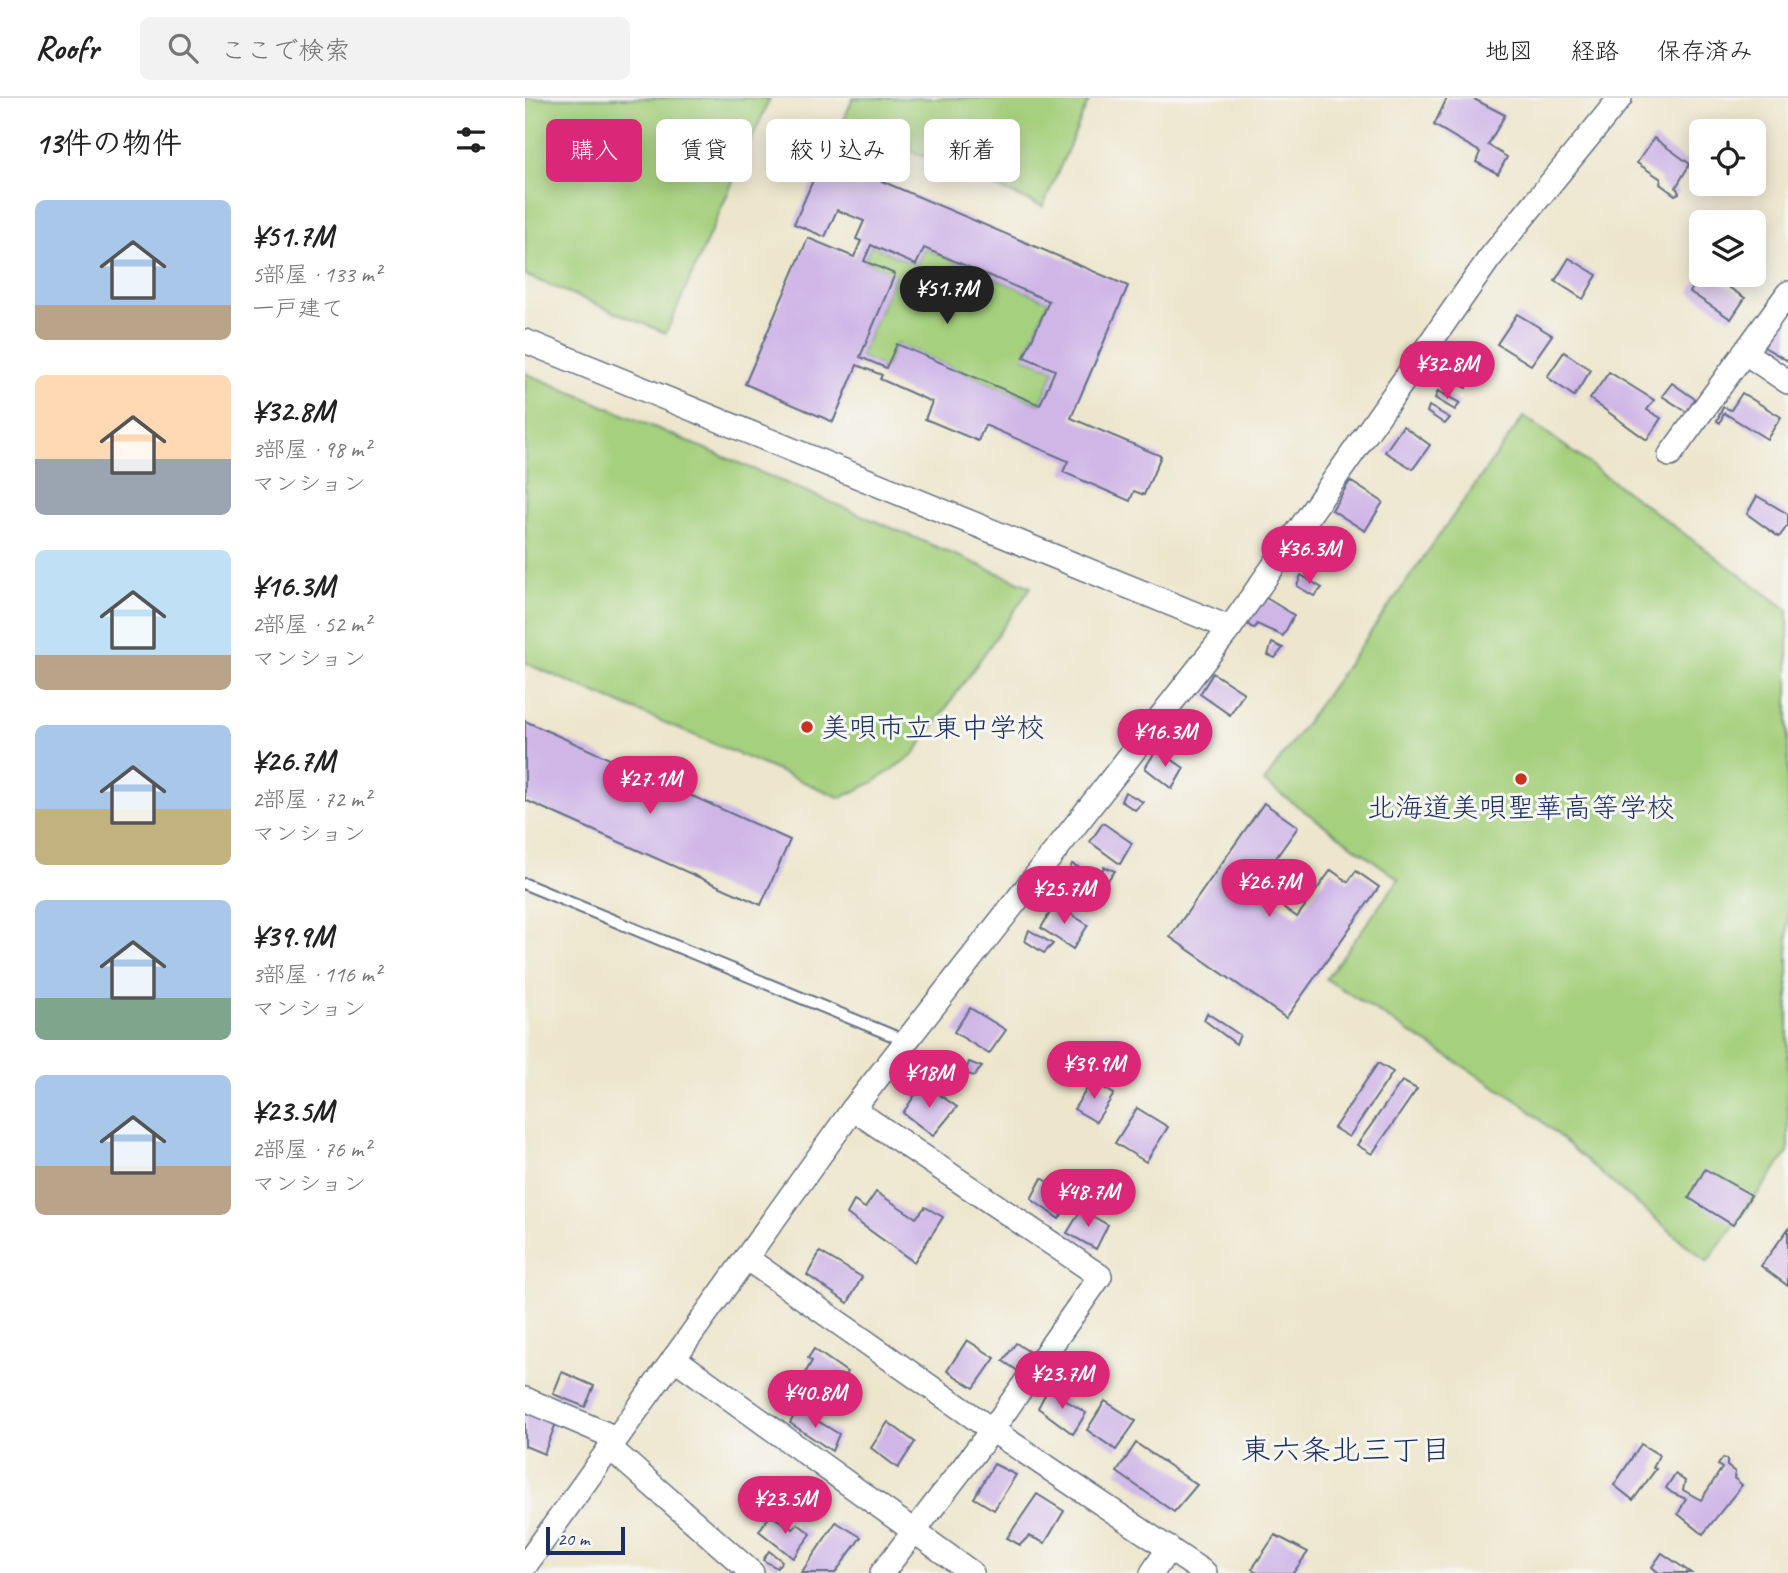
<!DOCTYPE html>
<html lang="ja">
<head>
<meta charset="utf-8">
<style>
  :root { --surface:#fff; --page:#f2f2f2; --text:#222; --muted:#767676; --line:#e0e0e0; --accent:#db2777 }
  body { margin:0; font-family:Caveat,"Klee One",sans-serif; background:var(--page); color:var(--text); height:100vh; display:flex; flex-direction:column; font-size:26px; white-space:nowrap }
  * { box-sizing:border-box; margin:0 }
  p { font-size:23px; color:var(--muted) }
  .icon { flex:none; width:38px; height:38px; fill:none; stroke:currentColor; stroke-width:2; stroke-linecap:round; stroke-linejoin:round }
  .map { position:relative; flex:1; overflow:hidden }
  .sheet { display:flex; flex-direction:column; background:var(--surface); width:525px }
  .sheet>* { flex:none }
  .guide { position:absolute; left:21px; top:21px; width:665px; height:63px; display:flex; gap:14px }
  .tools { position:absolute; left:1164px; top:21px; display:grid; gap:14px }
  .tools a { display:grid; place-items:center; width:77px; height:77px; border-radius:10px; background:var(--surface); box-shadow:0 4px 18px #0003; font-size:35px }
  .scale { position:absolute; left:21px; bottom:18px; width:79px; box-sizing:border-box; padding-left:7px; border:4px solid #1b2f5e; border-top:0; font-size:19px; line-height:24px; white-space:nowrap; color:#1b2f5e; -webkit-text-stroke:5px #f6f6f2; paint-order:stroke }
  .price { position:absolute; translate:-50% -60px; padding:0 16px; border-radius:24px; background:var(--accent); color:#fff; font-size:23px; line-height:46px; filter:drop-shadow(0 2px 4px #0008) }
  .price::after { content:''; position:absolute; left:50%; top:42px; width:21px; height:16px; margin-left:-10px; background:inherit; clip-path:polygon(0 0,100% 0,50% 100%) }
  .price.active { background:#222; color:#fff }
  ul { padding:0; list-style:none }
  li { display:flex; align-items:center; gap:21px; height:175px; padding:0 35px }
  li span { display:grid; place-items:center; flex:none; width:196px; height:140px; border-radius:10px; color:#555 }
  li>.icon { margin-inline-start:auto }
  span .icon { width:84px; height:84px; fill:#fffc; stroke-width:1 }
  li b { font-size:30px }
  h2 { display:flex; justify-content:space-between; align-items:center; height:84px; padding:0 35px; font-size:30px }
  .chip { padding:0 24px; border-radius:10px; background:var(--surface); box-shadow:0 4px 18px #0003; font-size:24px; line-height:63px }
  .chip.active { background:var(--accent); color:#fff }
  header { display:flex; align-items:center; gap:42px; box-sizing:border-box; height:98px; padding:0 35px; background:var(--surface); border-bottom:2px solid var(--line) }
  header strong { font-size:33px }
  nav { display:flex; gap:38px; margin-inline-start:auto; font-size:24px }
  .search { width:490px; height:63px; background:var(--page); display:flex; align-items:center; gap:18px; box-sizing:border-box; padding:0 24px; border-radius:10px; color:var(--muted); font-size:26px }
  main { display:flex; flex:1; min-height:0 }
  .map>svg:first-child { display:block }
  .green { fill:#a5d07d; stroke:#60806e; stroke-width:2 }
  .building { fill:#cfb6e7; fill-rule:evenodd }
  .lines { fill:none; stroke-linecap:round; stroke-linejoin:round }
  .service-casing { stroke:#646f84; stroke-width:14 }
  .minor-casing { stroke:#646f84; stroke-width:26 }
  .service { stroke:#fff; stroke-width:10 }
  .minor { stroke:#fff; stroke-width:23 }
  .poi-dot { fill:#c8321e; stroke:#f6f6f2; stroke-width:2.5 }
  .labels { text-anchor:middle; stroke-width:6; stroke-linejoin:round; paint-order:stroke }
  .poi-label { font-size:28px; fill:#1b2f5e; stroke:#f6f6f2; text-anchor:start }
  .neighbourhood-label { font-size:30px; fill:#1b2f5e; stroke:#f6f6f2 }
</style>
</head>
<body>
<header>
<strong>Roofr</strong>
<div class="search"><svg class="icon" aria-label="search" viewBox="0 0 24 24"><circle cx="10" cy="10" r="6"/><path d="M15 15l6 6"/></svg>ここで検索</div>
<nav><a>地図</a><a>経路</a><a>保存済み</a></nav>
</header>
<main>
<section class="sheet">
<h2>13件の物件<svg class="icon" aria-label="filters" viewBox="0 0 24 24"><path d="M4 7h16M4 17h16"/><circle cx="9" cy="7" r="2"/><circle cx="15" cy="17" r="2"/></svg></h2>
<ul>
<li><span style="background:linear-gradient(#a9c7e8 75%,#b9a48a 0)"><svg class="icon" aria-label="home" viewBox="0 0 24 24"><path d="M3 11l9-7 9 7M6 9v11h12V9"/></svg></span><div><b>¥51.7M</b><p>5部屋 · 133 m²</p><p>一戸建て</p></div></li>
<li><span style="background:linear-gradient(#ffd9b3 60%,#9aa5b1 0)"><svg class="icon" aria-label="home" viewBox="0 0 24 24"><path d="M3 11l9-7 9 7M6 9v11h12V9"/></svg></span><div><b>¥32.8M</b><p>3部屋 · 98 m²</p><p>マンション</p></div></li>
<li><span style="background:linear-gradient(#bfe0f5 75%,#b9a48a 0)"><svg class="icon" aria-label="home" viewBox="0 0 24 24"><path d="M3 11l9-7 9 7M6 9v11h12V9"/></svg></span><div><b>¥16.3M</b><p>2部屋 · 52 m²</p><p>マンション</p></div></li>
<li><span style="background:linear-gradient(#a9c7e8 60%,#c2b280 0)"><svg class="icon" aria-label="home" viewBox="0 0 24 24"><path d="M3 11l9-7 9 7M6 9v11h12V9"/></svg></span><div><b>¥26.7M</b><p>2部屋 · 72 m²</p><p>マンション</p></div></li>
<li><span style="background:linear-gradient(#a9c7e8 70%,#7fa58c 0)"><svg class="icon" aria-label="home" viewBox="0 0 24 24"><path d="M3 11l9-7 9 7M6 9v11h12V9"/></svg></span><div><b>¥39.9M</b><p>3部屋 · 116 m²</p><p>マンション</p></div></li>
<li><span style="background:linear-gradient(#a9c7e8 65%,#b9a48a 0)"><svg class="icon" aria-label="home" viewBox="0 0 24 24"><path d="M3 11l9-7 9 7M6 9v11h12V9"/></svg></span><div><b>¥23.5M</b><p>2部屋 · 76 m²</p><p>マンション</p></div></li>
</ul>
</section>
<div class="map">
<svg width="1263" height="1475" viewBox="0 0 1263 1475">
  <rect width="100%" height="100%" fill="#f6f6f2"/>
  <filter id="ink" filterUnits="userSpaceOnUse"><feTurbulence type="fractalNoise" baseFrequency=".0143" numOctaves="2"/><feDisplacementMap in="SourceGraphic" scale="14" xChannelSelector="R" yChannelSelector="G"/><feConvolveMatrix kernelMatrix="1 2 1 2 8 2 1 2 1" color-interpolation-filters="sRGB"/></filter>
  <filter id="wash" filterUnits="userSpaceOnUse"><feTurbulence type="fractalNoise" baseFrequency=".00686" numOctaves="4" result="noise"/><feDisplacementMap in="SourceGraphic" scale="28" xChannelSelector="R" yChannelSelector="G"/><feGaussianBlur stdDeviation="1.57" result="paint"/><feColorMatrix in="noise" values="0 0 0 0 0 0 0 0 0 0 0 0 0 0 0 0 0 1.4 0 .05"/><feComposite in="paint" operator="in"/></filter>
  <g filter="url(#wash)">
    <rect width="100%" height="100%" fill="#ede6cc"/>
    <g class="green">
      <path d="M0,0H245L141,235L0,177Z"/>
      <path d="M328,0H565L518,109L318,24Z"/>
      <path d="M346,147L391,167L399,150L524,203L499,259L530,272L515,307L372,246L361,270L335,259L370,177L339,163Z"/>
      <path d="M0,275L51,296L506,489L389,656L349,684L316,700L0,565Z"/>
      <path d="M999,318L1263,512V1055L1182,1164L1078,1077L996,1005L801,881L874,781L739,684Z"/>
    </g>
    <g id="blocks">
      <g class="building">
        <path d="M922,0H947L980,17L963,47L982,59L973,76L951,64L955,54L909,27Z"/>
        <path d="M1129,40L1165,66L1151,89L1154,95L1150,97L1135,86L1136,81L1112,65Z"/>
        <path d="M312,64L603,188L546,320L636,358L619,397L609,393L605,403L538,374L543,363L460,327L453,343L400,321L407,304L355,281L357,277L332,267L308,324L220,286L283,140L329,159L336,143L331,141L339,123L312,112L300,139L269,126L295,66L309,72ZM346,147L391,167L399,150L524,203L499,259L530,272L515,307L372,246L361,270L335,259L370,176L339,163Z"/>
        <path d="M1044,160L1072,177L1058,201L1030,183Z"/>
        <path d="M1176,177H1185L1220,200L1206,221L1165,194Z"/>
        <path d="M1263,210V263L1239,249Z"/>
        <path d="M992,216L1027,237L1006,267L972,246Z"/>
        <path d="M928,247L956,266L941,290L911,269Z"/>
        <path d="M1039,254L1066,272L1049,298L1022,279Z"/>
        <path d="M1084,274L1129,302L1122,312L1136,320L1122,342L1065,301Z"/>
        <path d="M1147,285L1170,301L1162,314L1137,298Z"/>
        <path d="M913,293L935,305L930,312L910,300Z"/>
        <path d="M1217,295L1256,319L1242,341L1199,315L1195,325L1192,323L1198,309L1206,312Z"/>
        <path d="M904,308L925,320L920,326L902,314Z"/>
        <path d="M878,328L905,347L888,371L860,354Z"/>
        <path d="M825,383L858,404L840,433L807,412Z"/>
        <path d="M1232,398L1263,416V427L1254,439L1222,416Z"/>
        <path d="M788,428L821,449L803,474L780,460L777,466L767,460Z"/>
        <path d="M776,477L797,490L789,498L772,488Z"/>
        <path d="M738,498L769,517L758,538L732,526L730,530L726,529L722,525Z"/>
        <path d="M747,545L758,550L750,560L743,557Z"/>
        <path d="M688,575L719,595L705,617L675,596Z"/>
        <path d="M656,620L674,631L670,639L653,627Z"/>
        <path d="M0,623L265,742L236,807L0,702Z"/>
        <path d="M632,651L659,670L647,691L620,670Z"/>
        <path d="M600,694L618,704L610,712L596,703Z"/>
        <path d="M739,705L773,729L730,789L772,819L806,772L823,784L831,773L854,789L761,920L645,839Z"/>
        <path d="M578,725L607,745L595,766L565,744Z"/>
        <path d="M547,766L567,776L561,784L544,774Z"/>
        <path d="M579,769L590,773L582,783L573,779Z"/>
        <path d="M530,806L563,827L548,851L516,830Z"/>
        <path d="M504,832L528,846L519,855L500,843Z"/>
        <path d="M445,910L481,932L464,956L429,934Z"/>
        <path d="M682,915L715,937L711,946L679,922Z"/>
        <path d="M415,963L434,974L431,982L411,971Z"/>
        <path d="M444,964L457,969L449,978L440,975Z"/>
        <path d="M853,965L868,974L824,1039L809,1030Z"/>
        <path d="M404,975L418,982L412,987L402,980Z"/>
        <path d="M567,983L589,996L571,1024L549,1011Z"/>
        <path d="M877,983L892,991L847,1056L832,1047Z"/>
        <path d="M398,985L432,1009L408,1038L378,1015Z"/>
        <path d="M612,1010L643,1029L621,1064L590,1045Z"/>
        <path d="M1180,1071L1226,1097L1208,1127L1164,1100Z"/>
        <path d="M517,1080L547,1099L534,1121L506,1101Z"/>
        <path d="M351,1094L391,1120L400,1109L418,1119L389,1164L322,1116L329,1103L340,1110Z"/>
        <path d="M556,1112L583,1127L571,1151L542,1135Z"/>
        <path d="M1263,1131V1188L1236,1168Z"/>
        <path d="M295,1154L337,1179L323,1205L282,1177Z"/>
        <path d="M442,1242L470,1260L449,1290L422,1273Z"/>
        <path d="M491,1245L509,1257L496,1275L478,1263Z"/>
        <path d="M289,1251L322,1274L319,1281L325,1286L313,1304L278,1279L287,1263L283,1260Z"/>
        <path d="M37,1274L69,1288L60,1309L28,1296Z"/>
        <path d="M523,1291L561,1315L548,1336L513,1310Z"/>
        <path d="M580,1303L611,1323L591,1352L562,1332Z"/>
        <path d="M4,1308L33,1320L19,1356L0,1348V1318Z"/>
        <path d="M273,1311L314,1336L307,1353L265,1325Z"/>
        <path d="M363,1324L390,1344L373,1370L346,1350Z"/>
        <path d="M611,1345L672,1387L649,1414L592,1374Z"/>
        <path d="M1116,1346L1134,1357L1128,1370L1131,1371L1108,1402L1089,1387Z"/>
        <path d="M1198,1360L1202,1361V1368L1210,1374L1209,1380L1217,1387L1178,1436L1153,1416L1161,1401L1147,1395L1141,1390L1150,1376L1160,1383L1158,1392L1176,1402L1197,1370L1193,1367Z"/>
        <path d="M469,1366L491,1377L469,1412L449,1400Z"/>
        <path d="M512,1396L539,1413L520,1445L504,1438L495,1447L482,1440Z"/>
        <path d="M245,1417L268,1431L273,1426L286,1436L268,1460L234,1433Z"/>
        <path d="M311,1424L336,1439L310,1475H276Z"/>
        <path d="M750,1437L783,1454L768,1475H733L727,1471Z"/>
        <path d="M244,1453L257,1463L252,1470L238,1462Z"/>
        <path d="M1137,1455L1166,1475H1134L1127,1469Z"/>
      </g>
    </g>
  </g>
  <g filter="url(#ink)">
    <use href="#blocks" fill-opacity="0" stroke="#646f84" stroke-width="2"/>
    <g class="lines">
      <defs>
        <path id="service" d="M0,786L381,943"/>
        <g id="minor">
          <path d="M0,243L705,530"/>
          <path d="M1219,254L1263,284"/>
          <path d="M1145,357L1263,195"/>
          <path d="M328,1011L575,1178L467,1332L680,1475"/>
          <path d="M221,1160L467,1332L357,1475"/>
          <path d="M149,1260L447,1475"/>
          <path d="M0,1301L91,1340"/>
          <path d="M84,1349L227,1475"/>
          <path d="M0,1468L328,1011L705,530L964,161L1095,0"/>
          <path d="M627,1475L644,1450"/>
        </g>
      </defs>
      <use href="#service" class="service-casing"/>
      <use href="#minor" class="minor-casing"/>
      <use href="#service" class="service"/>
      <use href="#minor" class="minor"/>
    </g>
  </g>
  <g class="poi-dot">
    <circle cx="282" cy="629" r="7"/>
    <circle cx="996" cy="681" r="7"/>
  </g>
  <g class="labels">
    <g class="poi-label">
      <text x="296" y="639">美唄市立東中学校</text>
      <text x="996" y="719" text-anchor="middle">北海道美唄聖華高等学校</text>
    </g>
    <g class="neighbourhood-label">
      <text x="821" y="1362">東六条北三丁目</text>
    </g>
  </g>
</svg>
<div class="tools">
<a><svg class="icon" aria-label="locate" viewBox="0 0 24 24"><circle cx="12" cy="12" r="6"/><path d="M12 2v4M12 18v4M2 12h4M18 12h4"/></svg></a>
<a><svg class="icon" aria-label="layers" viewBox="0 0 24 24"><path d="M12 4l9 5-9 5-9-5zM3 14l9 5 9-5"/></svg></a>
</div>
<div class="scale">20 m</div>
<b class="price active" style="left:422px;top:228px">¥51.7M</b>
<b class="price" style="left:922px;top:303px">¥32.8M</b>
<b class="price" style="left:784px;top:488px">¥36.3M</b>
<b class="price" style="left:640px;top:671px">¥16.3M</b>
<b class="price" style="left:125px;top:718px">¥27.1M</b>
<b class="price" style="left:744px;top:821px">¥26.7M</b>
<b class="price" style="left:539px;top:828px">¥25.7M</b>
<b class="price" style="left:569px;top:1003px">¥39.9M</b>
<b class="price" style="left:404px;top:1012px">¥18M</b>
<b class="price" style="left:563px;top:1131px">¥48.7M</b>
<b class="price" style="left:537px;top:1313px">¥23.7M</b>
<b class="price" style="left:290px;top:1332px">¥40.8M</b>
<b class="price" style="left:260px;top:1438px">¥23.5M</b>
<div class="guide">
<a class="chip active">購入</a>
<a class="chip">賃貸</a>
<a class="chip">絞り込み</a>
<a class="chip">新着</a>
</div>
</div>
</main>
</body>
</html>
